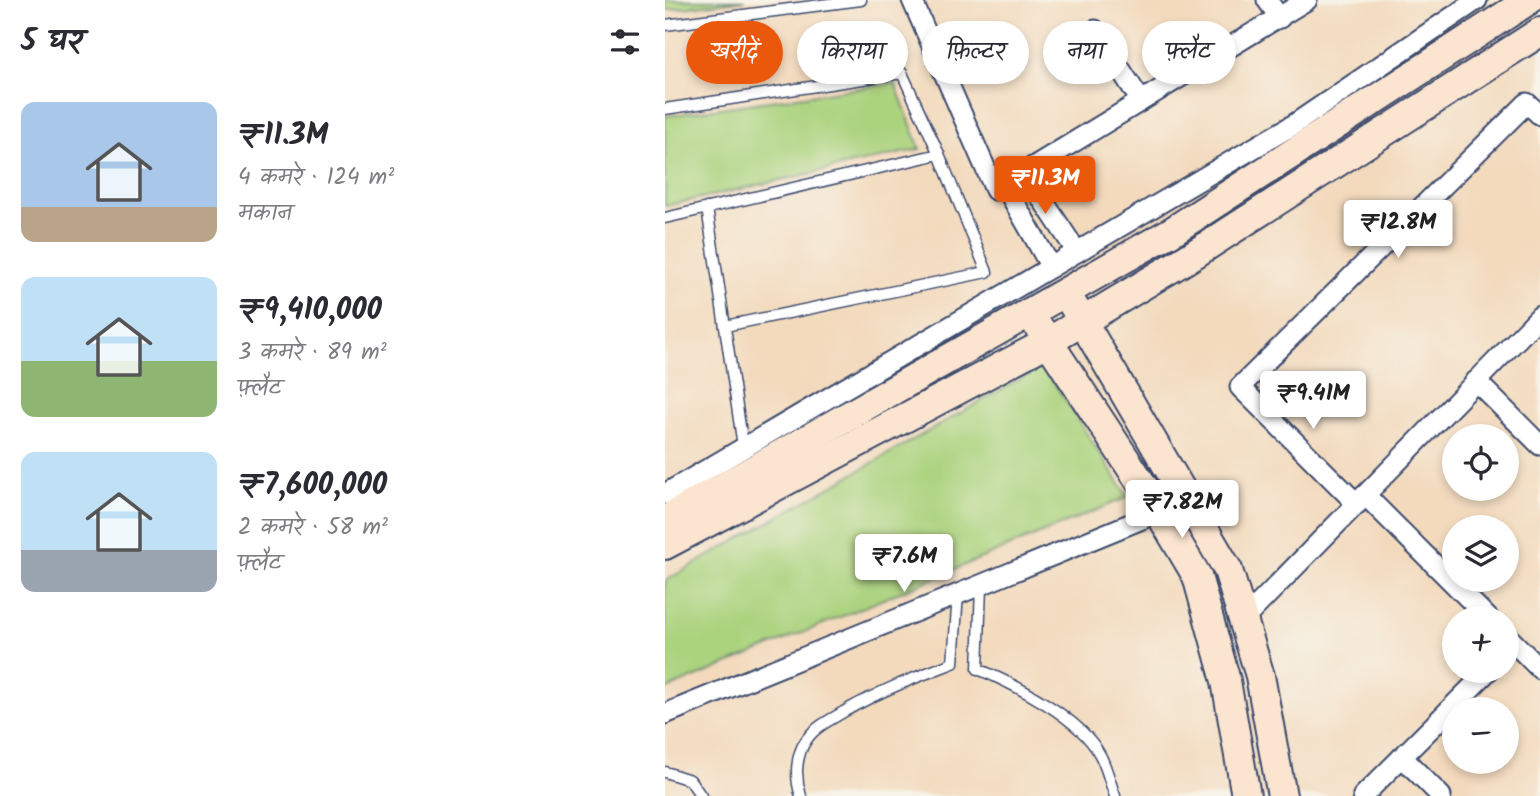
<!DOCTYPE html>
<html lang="hi">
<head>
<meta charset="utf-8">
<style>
  :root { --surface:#fff; --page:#f7f7f7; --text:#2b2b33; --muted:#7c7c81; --accent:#ea580c }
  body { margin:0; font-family:Kalam,"Playpen Sans Deva",sans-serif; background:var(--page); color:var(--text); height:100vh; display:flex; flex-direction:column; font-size:26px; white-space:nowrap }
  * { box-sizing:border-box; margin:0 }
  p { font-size:23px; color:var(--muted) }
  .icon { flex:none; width:38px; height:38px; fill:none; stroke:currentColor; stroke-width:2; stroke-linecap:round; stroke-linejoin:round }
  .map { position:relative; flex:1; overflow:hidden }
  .side { display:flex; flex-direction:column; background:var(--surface); width:665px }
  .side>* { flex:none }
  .top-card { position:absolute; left:21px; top:21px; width:665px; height:63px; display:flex; gap:14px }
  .tools { position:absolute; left:777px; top:424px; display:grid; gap:14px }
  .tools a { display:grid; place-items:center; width:77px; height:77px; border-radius:50%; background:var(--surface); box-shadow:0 4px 10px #0003; font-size:35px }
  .price { position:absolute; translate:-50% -60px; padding:0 16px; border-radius:7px; background:#fff; color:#222; font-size:23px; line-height:46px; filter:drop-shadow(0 2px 4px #0008) }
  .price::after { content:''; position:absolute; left:50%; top:42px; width:21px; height:16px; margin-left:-10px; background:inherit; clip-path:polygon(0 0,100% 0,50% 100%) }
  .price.selected { background:var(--accent); color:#fff }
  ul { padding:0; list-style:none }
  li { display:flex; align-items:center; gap:21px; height:175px; padding:0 21px }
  li span { display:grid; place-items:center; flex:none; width:196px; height:140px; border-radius:14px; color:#555 }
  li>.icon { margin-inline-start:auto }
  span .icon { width:84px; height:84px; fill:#fffc; stroke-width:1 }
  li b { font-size:30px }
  h2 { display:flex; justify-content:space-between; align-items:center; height:84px; padding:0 21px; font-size:30px }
  .pill { padding:0 24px; border-radius:32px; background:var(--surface); box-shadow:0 4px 10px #0003; font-size:24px; line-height:63px }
  .pill.selected { background:var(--accent); color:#fff }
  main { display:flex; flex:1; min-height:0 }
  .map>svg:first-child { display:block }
  .green { fill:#abd37e; stroke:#63816e; stroke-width:2 }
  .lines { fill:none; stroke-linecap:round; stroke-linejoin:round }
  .lane-casing { stroke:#3b496c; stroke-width:13 }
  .street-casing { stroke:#3b496c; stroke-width:23 }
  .secondary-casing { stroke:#3b496c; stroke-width:32 }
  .lane { stroke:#fff; stroke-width:10 }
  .street { stroke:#fff; stroke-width:19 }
  .secondary { stroke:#fce5d0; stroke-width:28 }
</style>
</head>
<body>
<main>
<section class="side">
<h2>5 घर<svg class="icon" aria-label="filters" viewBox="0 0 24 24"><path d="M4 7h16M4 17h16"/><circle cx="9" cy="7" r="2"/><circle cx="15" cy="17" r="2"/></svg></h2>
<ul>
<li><span style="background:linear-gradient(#a9c7e8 75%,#b9a48a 0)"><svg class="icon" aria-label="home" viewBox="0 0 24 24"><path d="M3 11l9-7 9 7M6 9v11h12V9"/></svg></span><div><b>₹11.3M</b><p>4 कमरे · 124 m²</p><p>मकान</p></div></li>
<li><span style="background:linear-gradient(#bfe0f5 60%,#8fb573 0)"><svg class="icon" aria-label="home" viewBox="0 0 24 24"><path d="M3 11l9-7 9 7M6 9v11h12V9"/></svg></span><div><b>₹9,410,000</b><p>3 कमरे · 89 m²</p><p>फ़्लैट</p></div></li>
<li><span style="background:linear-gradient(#bfe0f5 70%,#9aa5b1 0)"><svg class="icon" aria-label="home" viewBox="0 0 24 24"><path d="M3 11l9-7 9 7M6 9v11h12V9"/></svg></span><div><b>₹7,600,000</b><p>2 कमरे · 58 m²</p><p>फ़्लैट</p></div></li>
</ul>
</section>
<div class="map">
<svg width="875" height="796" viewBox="0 0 875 796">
  <rect width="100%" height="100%" fill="#f7f3e8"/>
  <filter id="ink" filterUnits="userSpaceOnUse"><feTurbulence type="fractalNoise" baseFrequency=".0143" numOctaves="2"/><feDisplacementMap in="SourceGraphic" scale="14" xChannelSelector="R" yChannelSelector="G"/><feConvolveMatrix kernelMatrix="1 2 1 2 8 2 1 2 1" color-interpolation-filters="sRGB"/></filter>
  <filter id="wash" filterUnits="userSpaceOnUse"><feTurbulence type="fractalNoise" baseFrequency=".00686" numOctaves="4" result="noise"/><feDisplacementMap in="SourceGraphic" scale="28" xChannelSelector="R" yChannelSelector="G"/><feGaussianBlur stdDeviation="1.57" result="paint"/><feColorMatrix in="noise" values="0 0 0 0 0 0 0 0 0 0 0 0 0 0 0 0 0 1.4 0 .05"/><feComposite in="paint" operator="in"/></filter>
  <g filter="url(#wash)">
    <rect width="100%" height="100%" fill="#f3dabd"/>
    <g class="green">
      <path d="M0,0H80L0,10Z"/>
      <path d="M230,83L255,149L0,206V116Z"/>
      <path d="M378,366L463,497L0,690V581Z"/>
    </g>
  </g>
  <g filter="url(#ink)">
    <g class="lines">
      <defs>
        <g id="lane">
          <path d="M0,25L196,0"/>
          <path d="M0,109L237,73L274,154L322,272L60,326"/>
          <path d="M42,208L78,446"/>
          <path d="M0,218L274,154"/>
          <path d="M316,586L313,669C351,685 416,718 435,755C442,768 445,783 450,796"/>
          <path d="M0,772L25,780L36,796"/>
          <path d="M136,796C130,778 130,755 142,739C151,726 167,719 180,711C217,690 249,678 288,663L293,594"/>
        </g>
        <g id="street">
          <path d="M247,0L330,190L642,0"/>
          <path d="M602,0L615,18"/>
          <path d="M430,30L476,101"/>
          <path d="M359,172L412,252"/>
          <path d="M339,184L386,267"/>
          <path d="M811,381L875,445"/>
          <path d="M0,494L628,125L812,0"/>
          <path d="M700,495L823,618"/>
          <path d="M692,504L575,387L862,103L875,115"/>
          <path d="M578,620L875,316"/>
          <path d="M842,636L875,669"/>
          <path d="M0,714L494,512"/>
          <path d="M737,757L776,796"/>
          <path d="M698,796L824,670"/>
        </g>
        <g id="secondary">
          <path d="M408,305L563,570L595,676L617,796"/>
          <path d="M373,326L484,495L532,576L561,681L581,796"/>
          <path d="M0,520L506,232L864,0"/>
          <path d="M0,545L383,342L520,260L875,32"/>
        </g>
      </defs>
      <use href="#lane" class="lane-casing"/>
      <use href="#street" class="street-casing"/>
      <use href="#secondary" class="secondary-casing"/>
      <use href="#lane" class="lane"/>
      <use href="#street" class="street"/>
      <use href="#secondary" class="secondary"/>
    </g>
  </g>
</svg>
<div class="tools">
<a><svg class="icon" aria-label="locate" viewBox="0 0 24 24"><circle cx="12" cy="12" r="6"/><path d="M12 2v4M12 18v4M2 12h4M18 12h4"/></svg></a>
<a><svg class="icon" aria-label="layers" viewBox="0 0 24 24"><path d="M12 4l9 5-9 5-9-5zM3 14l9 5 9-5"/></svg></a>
<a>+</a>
<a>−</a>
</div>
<b class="price selected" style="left:380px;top:216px">₹11.3M</b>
<b class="price" style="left:733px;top:260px">₹12.8M</b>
<b class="price" style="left:648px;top:431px">₹9.41M</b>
<b class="price" style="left:517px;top:540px">₹7.82M</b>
<b class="price" style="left:239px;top:594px">₹7.6M</b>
<div class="top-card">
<a class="pill selected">खरीदें</a>
<a class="pill">किराया</a>
<a class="pill">फ़िल्टर</a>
<a class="pill">नया</a>
<a class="pill">फ़्लैट</a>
</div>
</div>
</main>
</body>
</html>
